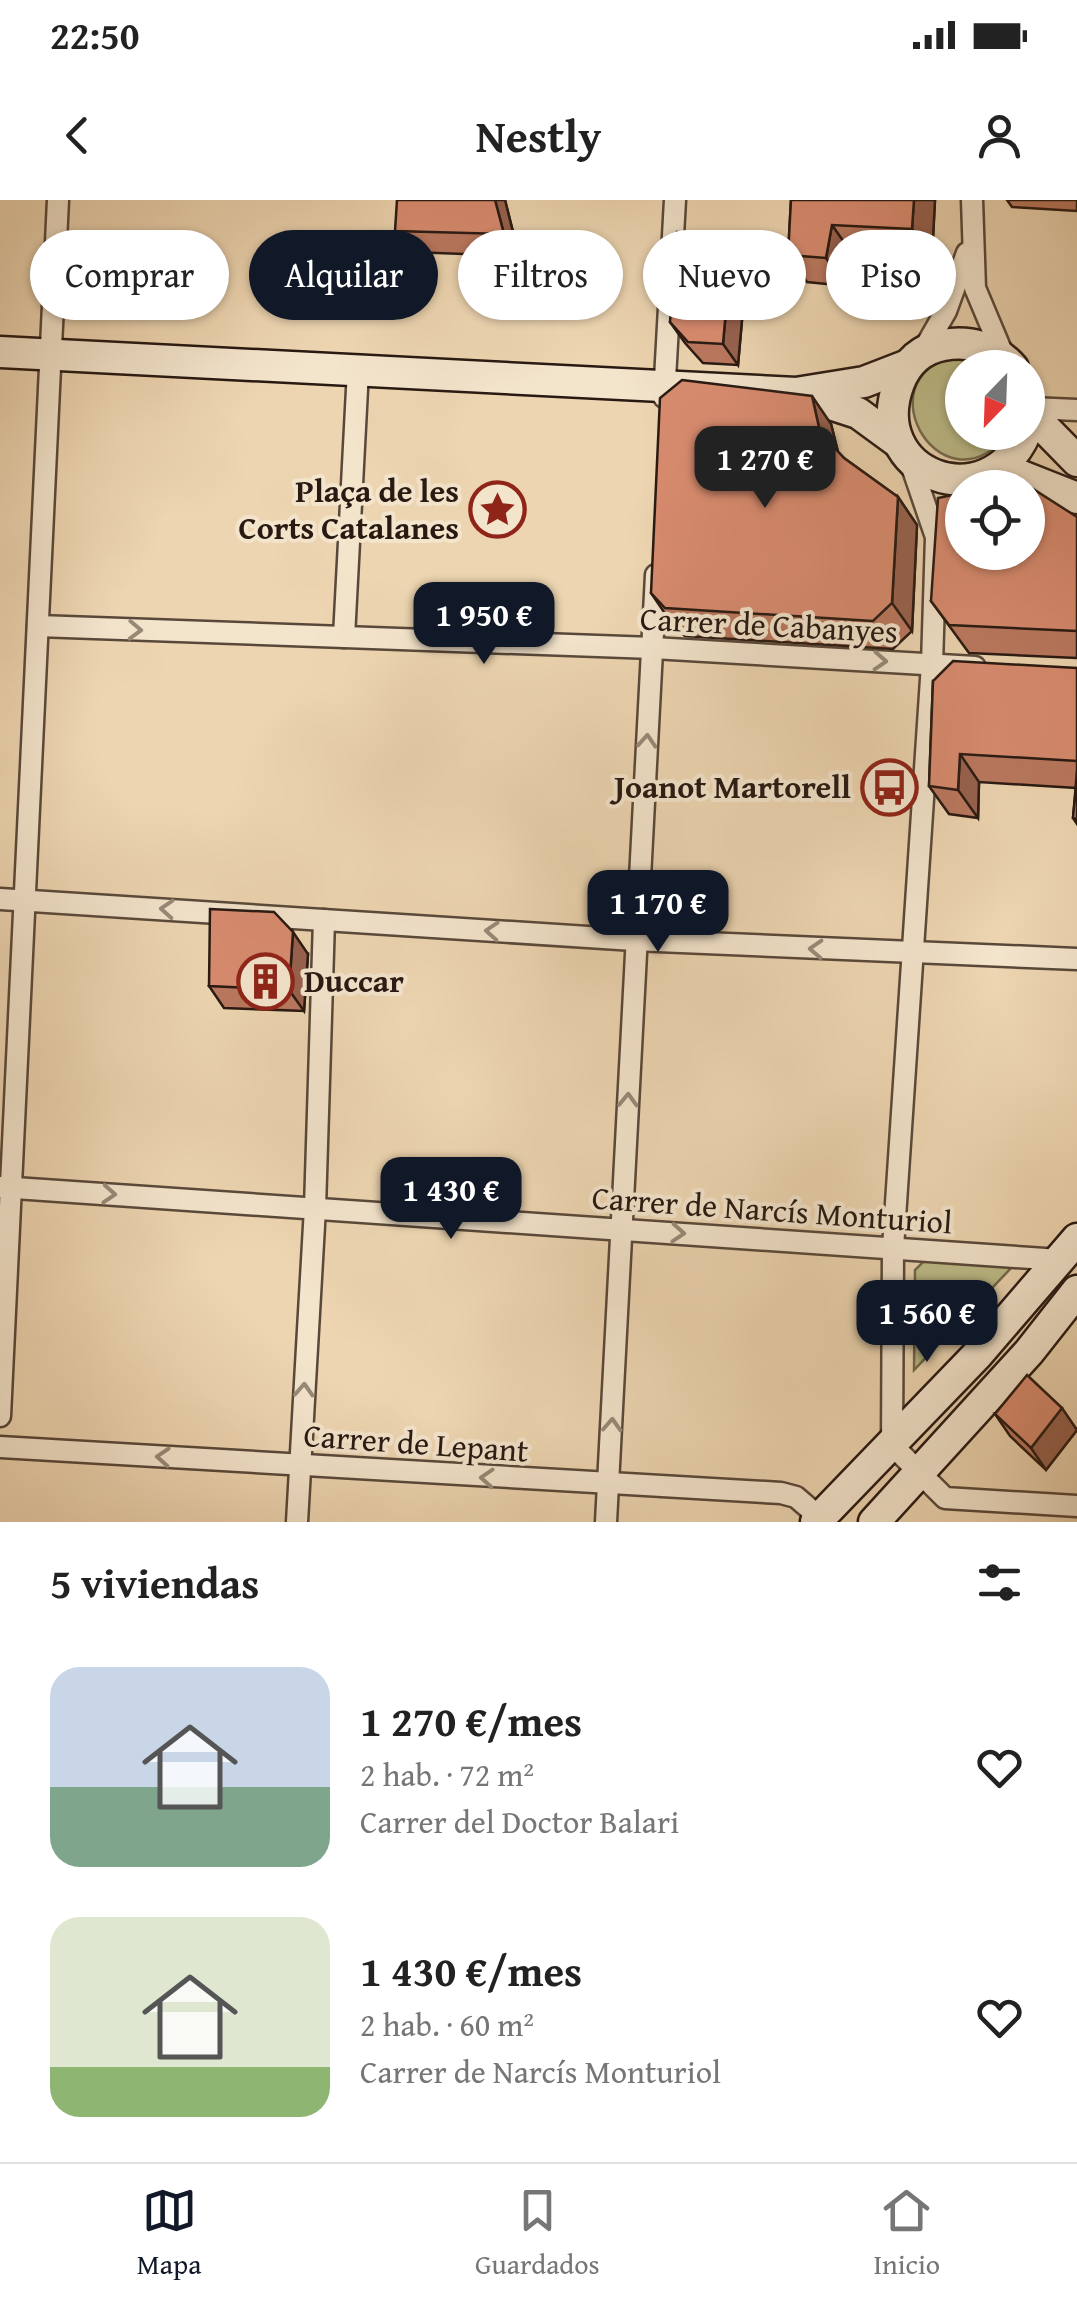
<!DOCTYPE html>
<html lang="es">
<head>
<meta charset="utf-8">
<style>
  :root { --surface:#fff; --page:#f2f2f2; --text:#222; --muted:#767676; --line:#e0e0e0; --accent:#111827 }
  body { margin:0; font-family:"Gentium Book Plus",serif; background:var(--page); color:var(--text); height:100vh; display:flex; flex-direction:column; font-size:38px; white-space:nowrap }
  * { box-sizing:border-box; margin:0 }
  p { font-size:32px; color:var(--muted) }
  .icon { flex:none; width:55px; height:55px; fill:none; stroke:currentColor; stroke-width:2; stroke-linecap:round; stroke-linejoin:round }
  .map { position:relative; height:1322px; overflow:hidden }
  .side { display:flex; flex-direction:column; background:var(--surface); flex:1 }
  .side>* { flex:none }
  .banner { position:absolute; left:30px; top:30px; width:1018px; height:90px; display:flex; gap:20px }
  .needle { width:65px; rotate:203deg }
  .tools { position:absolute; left:945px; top:150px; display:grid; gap:20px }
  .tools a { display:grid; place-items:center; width:100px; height:100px; border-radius:50%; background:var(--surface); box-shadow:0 2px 8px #0004; font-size:50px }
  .price { position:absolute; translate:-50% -85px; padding:0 22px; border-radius:20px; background:var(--accent); color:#fff; font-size:32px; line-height:65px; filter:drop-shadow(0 2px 5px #0008) }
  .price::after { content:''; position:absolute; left:50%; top:60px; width:30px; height:22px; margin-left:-15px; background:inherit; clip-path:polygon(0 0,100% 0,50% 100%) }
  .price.selected { background:#222; color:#fff }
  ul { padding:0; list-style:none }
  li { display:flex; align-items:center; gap:30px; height:250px; padding:0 50px }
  li span { display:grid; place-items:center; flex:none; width:280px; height:200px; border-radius:30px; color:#555 }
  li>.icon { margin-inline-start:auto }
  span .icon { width:120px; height:120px; fill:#fffc; stroke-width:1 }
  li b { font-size:42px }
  h2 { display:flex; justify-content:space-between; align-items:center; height:120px; padding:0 50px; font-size:42px }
  .chip { padding:0 35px; border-radius:45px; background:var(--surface); box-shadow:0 2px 8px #0004; font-size:35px; line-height:90px }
  .chip.selected { background:var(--accent); color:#fff }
  .status { display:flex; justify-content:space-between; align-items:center; height:70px; padding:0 50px; background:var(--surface); direction:ltr }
  .status svg { height:28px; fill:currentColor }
  header { display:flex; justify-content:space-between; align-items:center; height:130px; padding:0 50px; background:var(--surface); font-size:45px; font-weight:700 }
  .dock { display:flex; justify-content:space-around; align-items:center; height:140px; border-top:2px solid var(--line); background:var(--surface); font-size:28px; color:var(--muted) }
  .dock a { display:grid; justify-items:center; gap:5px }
  .dock .selected { color:var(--accent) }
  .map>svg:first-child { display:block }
  .green { fill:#bdbc88; stroke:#726a4d; stroke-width:2.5 }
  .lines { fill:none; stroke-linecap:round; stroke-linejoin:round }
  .street-casing { stroke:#59483a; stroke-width:25 }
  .secondary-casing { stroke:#281912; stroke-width:35 }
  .street { stroke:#f3e4cc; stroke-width:20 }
  .secondary { stroke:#f3e4cc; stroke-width:30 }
  .wall { fill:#ba785f; stroke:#281912; stroke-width:2.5 }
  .shaded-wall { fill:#97614e; stroke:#281912; stroke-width:2.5 }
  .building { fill:#d88b6f; stroke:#281912; stroke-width:2.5 }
  .oneway { stroke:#988978 }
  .labels { text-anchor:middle; stroke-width:8; stroke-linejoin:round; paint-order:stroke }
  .poi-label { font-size:32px; font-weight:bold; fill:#281912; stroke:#f3e4cc; text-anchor:end }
  .street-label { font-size:32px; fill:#281912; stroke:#f3e4cc }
</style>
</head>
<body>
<div class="status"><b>22:50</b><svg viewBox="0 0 49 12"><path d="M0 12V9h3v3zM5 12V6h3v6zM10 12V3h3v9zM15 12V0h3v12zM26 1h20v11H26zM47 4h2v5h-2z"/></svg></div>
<header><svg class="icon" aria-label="back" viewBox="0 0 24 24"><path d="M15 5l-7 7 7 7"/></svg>Nestly<svg class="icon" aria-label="person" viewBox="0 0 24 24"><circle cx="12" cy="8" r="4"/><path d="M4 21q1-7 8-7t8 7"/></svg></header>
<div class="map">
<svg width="1077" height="1322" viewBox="0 0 1077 1322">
  <rect width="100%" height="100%" fill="#edd5b1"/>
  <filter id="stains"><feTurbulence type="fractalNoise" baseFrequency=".002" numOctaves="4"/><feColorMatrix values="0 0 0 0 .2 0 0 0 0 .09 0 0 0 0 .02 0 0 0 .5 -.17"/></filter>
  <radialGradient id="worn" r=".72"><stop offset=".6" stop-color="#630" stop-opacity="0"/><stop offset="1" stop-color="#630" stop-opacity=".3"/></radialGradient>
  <g class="green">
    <path d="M968,155L996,167L962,168V232L1009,233C939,320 855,165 968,155Z"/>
    <path d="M926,1059L1013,1066L914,1170L915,1070Z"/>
  </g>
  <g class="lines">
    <defs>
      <g id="street">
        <path d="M972,0L975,88L1004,157"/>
        <path d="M923,151L946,111L967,53"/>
        <path d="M664,197L675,0"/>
        <path d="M1031,208L1077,210"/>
        <path d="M910,261L936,337L932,464L893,1048L892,1245L945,1298L1077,1306"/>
        <path d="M38,426L653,448L975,467"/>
        <path d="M344,437L358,170"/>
        <path d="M0,699L634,740L1077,759"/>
        <path d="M0,987L1060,1060"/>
        <path d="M0,1216L58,0"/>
        <path d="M0,1247L781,1293L796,1297L825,1322"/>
        <path d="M297,1322L315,1008L324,720"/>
        <path d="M606,1322L656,375"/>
      </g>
      <g id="secondary">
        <path d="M0,152L796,193L864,182L908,165"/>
        <path d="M1013,168C995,147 969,140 943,145C921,149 907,162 899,183C864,274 988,321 1026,232"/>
        <path d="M809,197L858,213L899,243"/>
        <path d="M1031,214L1077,261"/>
        <path d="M1001,268L1077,298"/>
        <path d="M816,1322L978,1154L1077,1039"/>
        <path d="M874,1322L1029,1152L1077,1091"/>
      </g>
    </defs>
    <use href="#street" class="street-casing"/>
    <use href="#secondary" class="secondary-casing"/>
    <use href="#street" class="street"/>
    <use href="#secondary" class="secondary"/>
  </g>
  <g class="wall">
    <path d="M505,0L519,56L410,52L395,31Z"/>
    <path d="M791,0H935L932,57L851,52L846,86L807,82L788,55Z"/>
    <path d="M1007,0H1077V11L1012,7Z"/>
    <path d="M735,45L755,68L754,91H747L743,109L738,165L703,163L685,143L670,122Z"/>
    <path d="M831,224L838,252L844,258L898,297L917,325L912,431L893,449L685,436L670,421L651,393Z"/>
    <path d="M1077,317V458L969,453L931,401Z"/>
    <path d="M1077,468V624L1073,618L1076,588L979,582L978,618L949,614L929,586L933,481Z"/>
    <path d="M308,754L304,811L224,808L209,786Z"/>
    <path d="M995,1214L1077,1229V1230L1046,1270L1010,1236Z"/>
  </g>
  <g class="shaded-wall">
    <path d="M495,0H505L519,56L504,34Z"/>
    <path d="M914,0H935L932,57L912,29Z"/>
    <path d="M832,25L851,52L846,86L826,58Z"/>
    <path d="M728,36L740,52V46L755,68L754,91L739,69L726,44Z"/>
    <path d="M732,69L747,91L743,109L738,165L723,144L728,88Z"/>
    <path d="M812,196L831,224L840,260L820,232Z"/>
    <path d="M898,297L917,325L912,431L892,403Z"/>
    <path d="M960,554L979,582L978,618L958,590Z"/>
    <path d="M293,732L308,754L304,811L289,790Z"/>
    <path d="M1062,1208L1077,1230L1046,1270L1031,1248Z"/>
  </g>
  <g class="building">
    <path d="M397,0H495L504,34L395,31Z"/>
    <path d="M791,0H914L912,29L832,25L826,58L788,55Z"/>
    <path d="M677,32L728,36L726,44L740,46L739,69H732L728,88L723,144L688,142L670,122Z"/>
    <path d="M682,180L812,196L820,232L844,258L898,297L892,403L873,421L665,408L651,393L660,198Z"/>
    <path d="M1013,276L1077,317V431L949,425L931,401L938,298L962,293V352H1028V288H990Z"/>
    <path d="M953,461L1077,468V561L960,554L958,590L929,586L933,481Z"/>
    <path d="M1077,571V619L1073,618Z"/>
    <path d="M210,709L274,712L293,732L289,790L209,786Z"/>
    <path d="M1027,1175L1062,1208L1031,1248L995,1214Z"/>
  </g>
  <defs><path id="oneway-chevron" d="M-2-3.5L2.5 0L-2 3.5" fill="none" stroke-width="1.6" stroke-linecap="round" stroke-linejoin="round" transform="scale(2.5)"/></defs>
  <g class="oneway">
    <use href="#oneway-chevron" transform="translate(135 430) rotate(2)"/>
    <use href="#oneway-chevron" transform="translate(880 461) rotate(3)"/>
    <use href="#oneway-chevron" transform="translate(647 541) rotate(-86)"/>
    <use href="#oneway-chevron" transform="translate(167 709) rotate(-176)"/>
    <use href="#oneway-chevron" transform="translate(492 731) rotate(-176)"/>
    <use href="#oneway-chevron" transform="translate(816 749) rotate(-177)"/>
    <use href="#oneway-chevron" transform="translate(628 900) rotate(-88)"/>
    <use href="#oneway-chevron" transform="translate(109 994) rotate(4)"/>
    <use href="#oneway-chevron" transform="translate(678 1033) rotate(4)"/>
    <use href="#oneway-chevron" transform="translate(304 1190) rotate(-87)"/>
    <use href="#oneway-chevron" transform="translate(612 1225) rotate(-87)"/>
    <use href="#oneway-chevron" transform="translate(163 1257) rotate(-176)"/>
    <use href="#oneway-chevron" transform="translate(487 1278) rotate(-176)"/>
  </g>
  <defs>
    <symbol id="sight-ring" viewBox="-11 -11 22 22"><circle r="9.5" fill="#f3e4cc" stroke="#8f2418" stroke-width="1.5"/><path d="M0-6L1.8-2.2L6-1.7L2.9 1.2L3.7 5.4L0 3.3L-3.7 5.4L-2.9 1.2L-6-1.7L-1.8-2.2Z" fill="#8f2418"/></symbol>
    <symbol id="bus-ring" viewBox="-11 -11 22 22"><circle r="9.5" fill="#f3e4cc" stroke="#8f2418" stroke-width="1.5"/><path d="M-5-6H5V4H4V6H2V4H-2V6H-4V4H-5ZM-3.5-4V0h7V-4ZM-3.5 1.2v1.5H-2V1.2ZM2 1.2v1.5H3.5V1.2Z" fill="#8f2418"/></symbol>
    <symbol id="building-ring" viewBox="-11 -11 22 22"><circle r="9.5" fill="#f3e4cc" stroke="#8f2418" stroke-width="1.5"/><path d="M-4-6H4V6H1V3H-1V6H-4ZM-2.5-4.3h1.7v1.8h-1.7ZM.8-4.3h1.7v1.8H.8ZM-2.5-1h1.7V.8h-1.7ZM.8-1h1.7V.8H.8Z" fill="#8f2418"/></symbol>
  </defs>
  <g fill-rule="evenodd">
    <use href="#sight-ring" x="466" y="278" width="63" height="63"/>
    <use href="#bus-ring" x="858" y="556" width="63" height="63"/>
    <use href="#building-ring" x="234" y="750" width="63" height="63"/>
  </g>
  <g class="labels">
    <g class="poi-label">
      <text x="459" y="302">Plaça de les<tspan x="459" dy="37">Corts Catalanes</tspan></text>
      <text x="851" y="598">Joanot Martorell</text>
      <text x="304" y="792" text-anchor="start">Duccar</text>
    </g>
    <g class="street-label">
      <text transform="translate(769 425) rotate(3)" y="11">Carrer de Cabanyes</text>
      <text transform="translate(772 1010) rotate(4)" y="11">Carrer de Narcís Monturiol</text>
      <text transform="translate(416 1243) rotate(4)" y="11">Carrer de Lepant</text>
    </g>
  </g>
  <rect width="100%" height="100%" filter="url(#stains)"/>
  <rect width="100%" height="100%" fill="url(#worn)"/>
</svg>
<div class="tools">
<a><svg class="needle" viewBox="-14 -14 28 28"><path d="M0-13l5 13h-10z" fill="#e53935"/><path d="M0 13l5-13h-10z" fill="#767676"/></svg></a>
<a><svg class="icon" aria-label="locate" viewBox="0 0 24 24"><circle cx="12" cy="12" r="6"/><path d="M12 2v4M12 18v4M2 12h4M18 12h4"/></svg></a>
</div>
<b class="price selected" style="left:765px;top:311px">1 270 €</b>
<b class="price" style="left:484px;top:467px">1 950 €</b>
<b class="price" style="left:658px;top:755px">1 170 €</b>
<b class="price" style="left:451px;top:1042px">1 430 €</b>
<b class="price" style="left:927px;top:1165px">1 560 €</b>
<div class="banner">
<a class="chip">Comprar</a>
<a class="chip selected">Alquilar</a>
<a class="chip">Filtros</a>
<a class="chip">Nuevo</a>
<a class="chip">Piso</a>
</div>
</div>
<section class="side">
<h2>5 viviendas<svg class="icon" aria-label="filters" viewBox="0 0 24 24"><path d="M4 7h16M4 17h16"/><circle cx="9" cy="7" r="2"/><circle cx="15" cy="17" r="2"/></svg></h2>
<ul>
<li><span style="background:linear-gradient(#c9d6e8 60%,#7fa58c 0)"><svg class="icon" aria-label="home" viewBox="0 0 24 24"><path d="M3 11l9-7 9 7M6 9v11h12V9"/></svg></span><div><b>1 270 €/mes</b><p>2 hab. · 72 m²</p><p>Carrer del Doctor Balari</p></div><svg class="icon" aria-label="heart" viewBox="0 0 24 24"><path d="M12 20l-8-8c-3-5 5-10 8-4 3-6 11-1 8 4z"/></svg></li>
<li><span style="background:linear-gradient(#dfe7d0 75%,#8fb573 0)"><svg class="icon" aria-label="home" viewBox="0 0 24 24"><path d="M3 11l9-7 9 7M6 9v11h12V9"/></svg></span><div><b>1 430 €/mes</b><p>2 hab. · 60 m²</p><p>Carrer de Narcís Monturiol</p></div><svg class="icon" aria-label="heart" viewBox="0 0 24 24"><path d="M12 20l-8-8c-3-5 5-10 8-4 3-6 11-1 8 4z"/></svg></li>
</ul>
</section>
<nav class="dock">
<a class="selected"><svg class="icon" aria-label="map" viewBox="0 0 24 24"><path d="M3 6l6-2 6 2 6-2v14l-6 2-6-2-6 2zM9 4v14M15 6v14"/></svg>Mapa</a>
<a><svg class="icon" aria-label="saved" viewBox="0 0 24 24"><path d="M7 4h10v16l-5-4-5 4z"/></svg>Guardados</a>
<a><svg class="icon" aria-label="home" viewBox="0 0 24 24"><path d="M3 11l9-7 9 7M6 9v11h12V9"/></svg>Inicio</a>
</nav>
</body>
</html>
